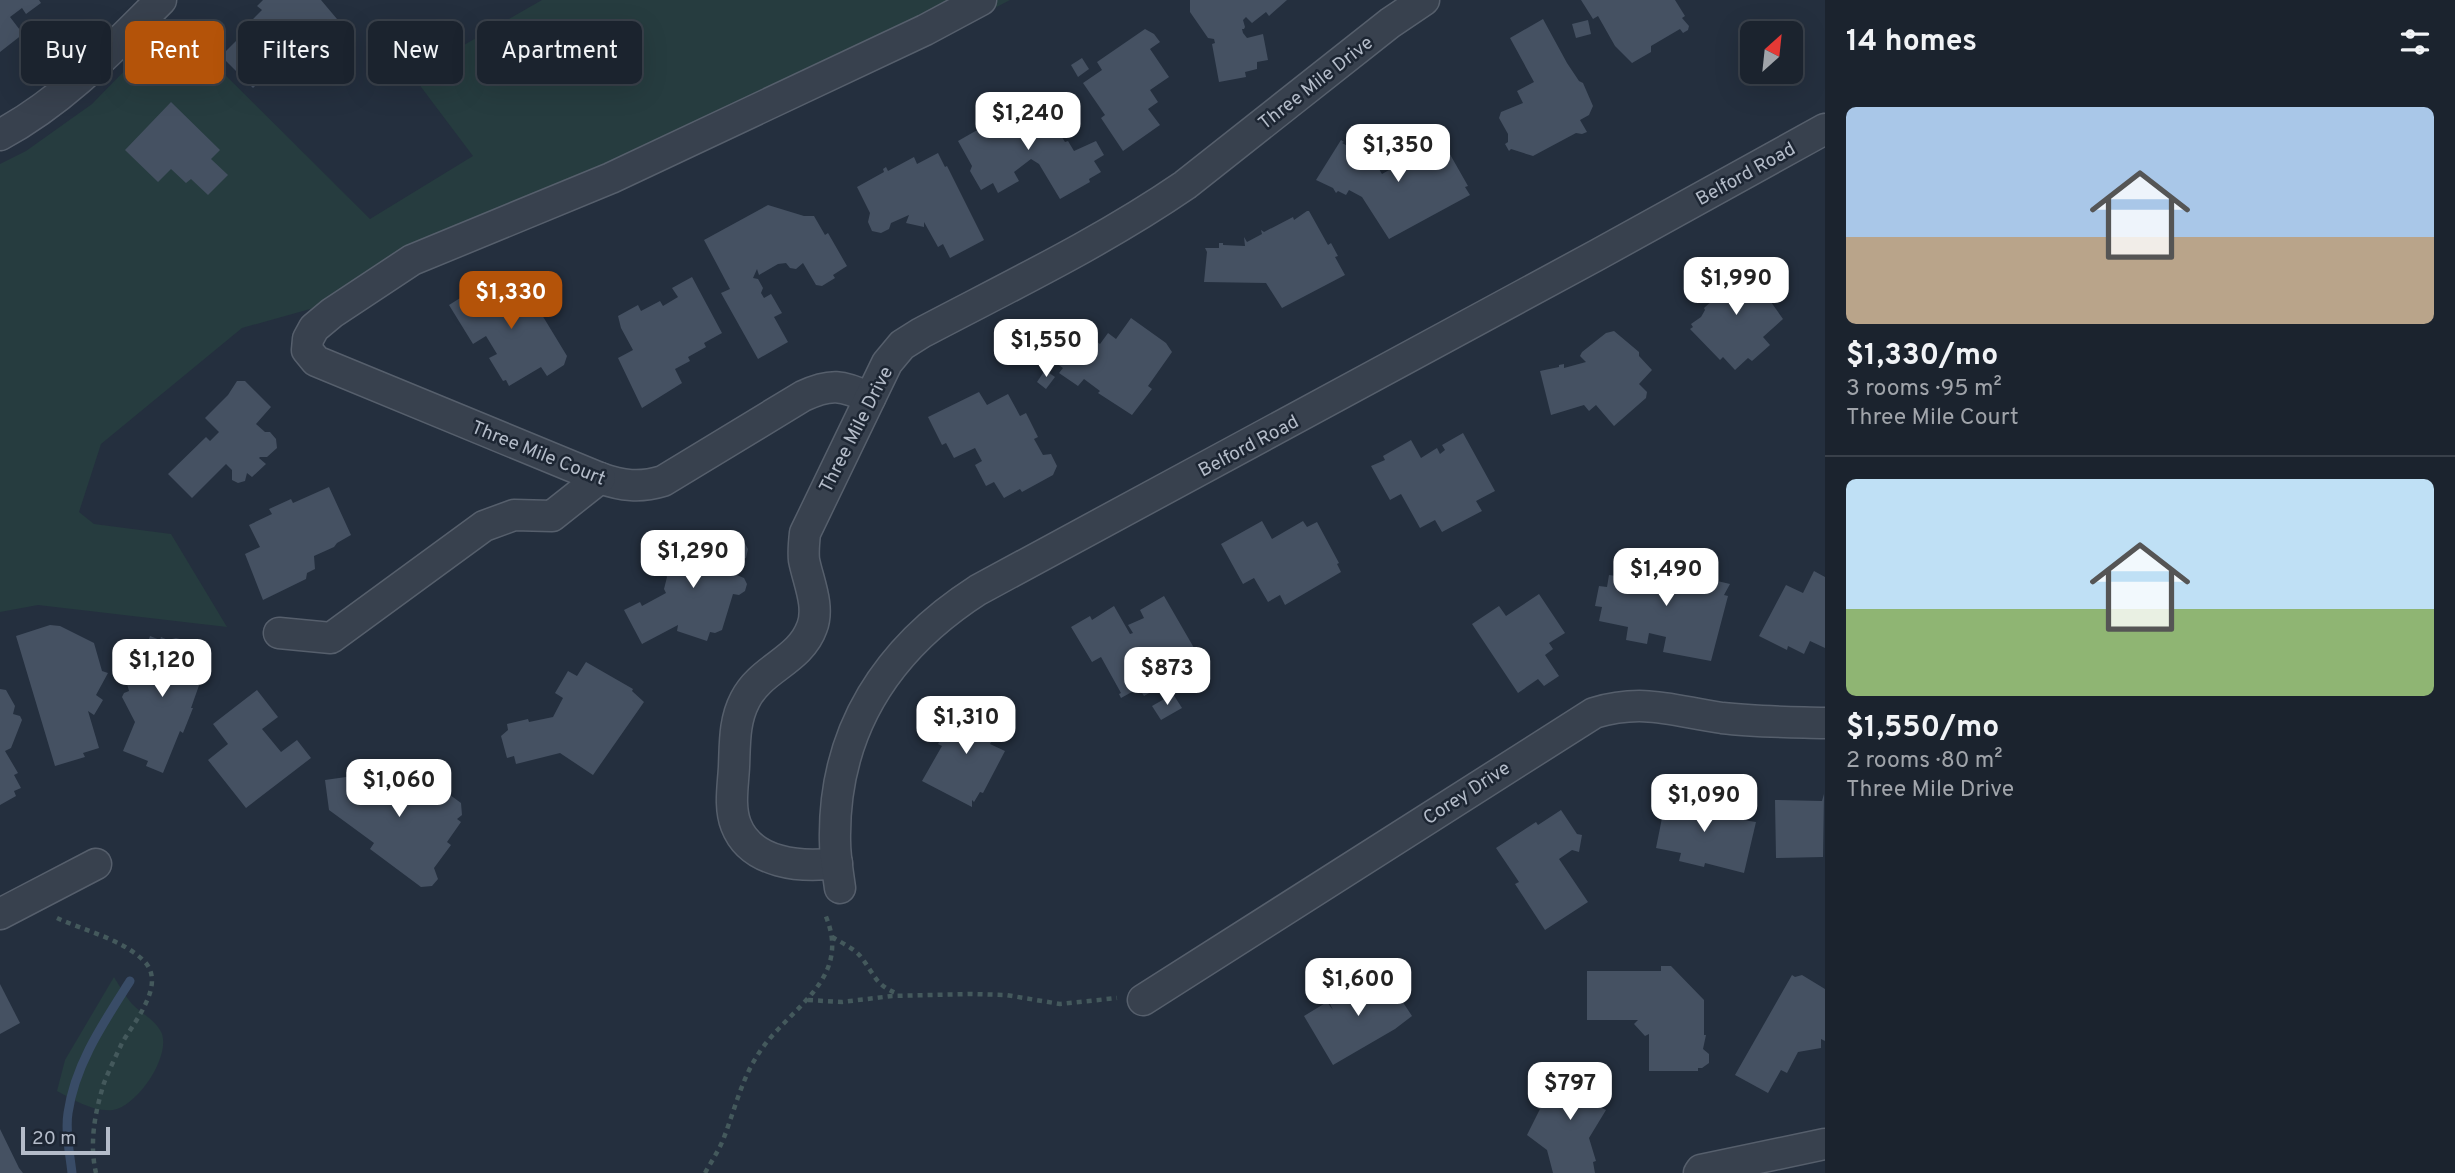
<!DOCTYPE html>
<html lang="en">
<head>
<meta charset="utf-8">
<style>
  :root { --surface:#1b232e; --page:#242b36; --text:#f1f3f6; --muted:#a0a4aa; --line:#39404a; --accent:#b45309 }
  body { margin:0; font-family:Overpass,sans-serif; background:var(--page); color:var(--text); height:100vh; display:flex; flex-direction:column; font-size:26px; white-space:nowrap }
  * { box-sizing:border-box; margin:0 }
  p { font-size:23px; color:var(--muted) }
  .icon { flex:none; width:38px; height:38px; fill:none; stroke:currentColor; stroke-width:2; stroke-linecap:round; stroke-linejoin:round }
  .map { position:relative; flex:1; overflow:hidden }
  .details { display:flex; flex-direction:column; background:var(--surface); width:630px }
  .details>* { flex:none }
  .guide { position:absolute; left:21px; top:21px; width:665px; height:63px; display:flex; gap:14px }
  .needle { width:46px; rotate:27deg }
  .tools { position:absolute; left:1740px; top:21px; display:grid; gap:14px }
  .tools a { display:grid; place-items:center; width:63px; height:63px; border-radius:10px; background:var(--surface); box-shadow:0 7px 28px #0002,0 0 0 2px var(--line); font-size:35px }
  .scale { position:absolute; left:21px; bottom:18px; width:89px; box-sizing:border-box; padding-left:7px; border:4px solid #b4bcc9; border-top:0; font-size:19px; line-height:24px; white-space:nowrap; color:#b4bcc9; -webkit-text-stroke:5px #1d2633; paint-order:stroke }
  .price { position:absolute; translate:-50% -60px; padding:0 16px; border-radius:14px; background:#fff; color:#222; font-size:23px; line-height:46px; filter:drop-shadow(0 2px 4px #0008) }
  .price::after { content:''; position:absolute; left:50%; top:42px; width:21px; height:16px; margin-left:-10px; background:inherit; clip-path:polygon(0 0,100% 0,50% 100%) }
  .price.selected { background:var(--accent); color:#fff }
  ul { padding:0; list-style:none }
  li { display:grid; align-content:center; gap:14px; height:371px; padding:0 21px }
  li+li { border-top:2px solid var(--line) }
  li span { display:grid; place-items:center; height:217px; border-radius:10px; color:#555 }
  li>.icon { margin-inline-start:auto }
  span .icon { width:126px; height:126px; fill:#fffc; stroke-width:1 }
  li b { font-size:30px }
  h2 { display:flex; justify-content:space-between; align-items:center; height:84px; padding:0 21px; font-size:30px }
  .pill { padding:0 24px; border-radius:10px; background:var(--surface); box-shadow:0 7px 28px #0002,0 0 0 2px var(--line); font-size:24px; line-height:63px }
  .pill.selected { background:var(--accent); color:#fff }
  main { display:flex; flex:1; min-height:0 }
  .map>svg:first-child { display:block }
  .green { fill:#263c3f }
  .lines { fill:none; stroke-linecap:round; stroke-linejoin:round }
  .stream { stroke:#394c67; stroke-width:9 }
  .building { fill:#455162 }
  .minor-casing { stroke:#565f6c; stroke-width:33 }
  .path { stroke:#44595c; stroke-width:4.5; stroke-dasharray:5 5; stroke-linecap:butt }
  .minor { stroke:#38414e; stroke-width:30 }
  .labels { text-anchor:middle; stroke-width:5; stroke-linejoin:round; paint-order:stroke }
  .street-label { font-size:19px; fill:#b4bcc9; stroke:#1d2633 }
</style>
</head>
<body>
<main>
<div class="map">
<svg width="1825" height="1173" viewBox="0 0 1825 1173">
  <rect width="100%" height="100%" fill="#242f3e"/>
  <g class="green">
    <path d="M542,0H1010L920,47L445,257L392,286L242,328L101,444L79,512L94,524L171,534L227,627L38,605L0,612V164L26,151L92,104L172,22L370,219L473,156L412,75Z"/>
    <path d="M114,977C119,985 125,996 132,1004C141,1013 157,1021 162,1034C170,1058 137,1106 113,1110C93,1112 74,1100 57,1091L65,1060Z"/>
  </g>
  <g class="lines">
    <path class="stream" d="M72,1173C70,1154 65,1132 68,1113C75,1064 104,1022 130,981"/>
  </g>
  <g class="building">
    <path d="M0,0H39L41,3L26,14L22,8L10,17L23,34L0,52Z"/>
    <path d="M263,0H321L337,19L318,38L314,34L303,45L300,41L253,88L221,56L251,26L249,23L262,10L257,6Z"/>
    <path d="M1190,0H1287L1269,16L1266,12L1252,23L1246,17L1243,20L1245,27L1244,29H1242L1243,33L1247,38L1263,34L1268,60L1257,62V69L1245,72L1246,77L1219,82L1212,44L1215,43L1214,39L1208,38L1190,12Z"/>
    <path d="M1581,0H1675L1685,16L1682,18L1689,26L1688,30L1683,33L1680,29L1651,46V52L1632,63L1615,46L1598,16L1593,19Z"/>
    <path d="M1543,19L1567,63L1579,81L1583,83L1593,106L1589,115L1580,120L1587,132L1582,134L1576,133L1533,156L1511,149L1509,151L1505,144L1508,142V134L1499,118L1501,112L1523,103L1517,91L1534,82L1510,38Z"/>
    <path d="M1588,20L1591,34L1576,38L1572,24Z"/>
    <path d="M1145,29L1154,34L1160,42L1150,49L1169,77L1150,90L1158,102L1148,109L1160,125L1123,151L1101,118L1105,115L1083,83L1102,70L1097,62Z"/>
    <path d="M1082,58L1089,69L1078,77L1071,65Z"/>
    <path d="M1031,101L1038,104L1054,132L1060,134L1065,142L1068,141L1074,151L1096,141L1104,155L1094,161L1101,172L1089,179L1090,182L1060,199L1039,164L1031,159L1014,172L1019,181L998,193L993,183L981,190L970,171L972,166L958,141L986,125L988,127L990,117L998,113L1001,118Z"/>
    <path d="M171,102L220,150L211,159L228,175L208,195L191,179L186,183L171,169L158,182L125,150Z"/>
    <path d="M1341,140L1344,142L1342,143L1361,153L1360,156L1379,169L1382,174L1391,169L1385,159L1397,154V152L1400,151L1402,156L1417,146L1420,151L1427,147L1429,150L1443,142L1468,186L1465,187L1470,195L1389,239L1362,197L1349,190L1346,195L1338,191L1336,193L1333,188L1316,180Z"/>
    <path d="M938,153L945,167L947,166L984,240L950,258L943,244L938,247L924,222V227L906,223L909,215L891,223L889,229L881,233L872,231L868,222L870,213L857,187L884,172L883,169L886,167L888,171L914,157L917,164Z"/>
    <path d="M768,205L804,216H814L825,235L828,233L847,266L833,275L835,278L822,286L816,285L803,263L796,269L790,268L786,263L778,264L759,275L757,269L753,278L758,279L763,288L761,293L764,298L771,294L782,313L774,317L788,342L758,359L721,293L730,289L704,240Z"/>
    <path d="M1307,211H1309L1328,245L1331,243L1338,256L1335,257L1345,275L1282,308L1266,283L1204,282L1207,252L1205,248H1219V243H1223V245L1245,246L1244,237L1247,242L1262,234L1261,230L1264,232L1293,217L1294,220Z"/>
    <path d="M1743,259L1764,282L1756,290L1768,303L1771,302L1783,319L1763,337L1770,345L1752,361L1748,358L1735,370L1723,357L1720,360L1690,329L1693,327L1691,324L1701,317L1705,310L1704,308L1714,299L1703,288L1721,271L1725,276Z"/>
    <path d="M692,277L722,333L704,343L706,347L688,357L690,361L675,369L682,383L642,408L618,358L633,350L621,328L618,316L638,305L641,311L660,301L663,306L678,297L672,288Z"/>
    <path d="M522,282L567,356L564,365L547,376L541,367L509,386L506,380L503,381L489,358L497,354L486,336L473,344L449,305L481,285L488,297L510,283Z"/>
    <path d="M1131,318L1166,343L1172,352L1148,386L1152,389L1132,415L1098,393L1100,391L1084,379L1078,386L1059,373L1063,368L1042,353L1061,325L1088,344L1092,338L1100,344L1108,333L1116,339Z"/>
    <path d="M1614,331L1639,352V356L1652,370L1639,384L1647,392L1646,398L1614,426L1596,405L1589,411L1584,405L1551,415L1540,371L1559,367V365L1564,364V368L1586,362L1580,356L1582,352L1606,333Z"/>
    <path d="M1045,370L1055,377L1046,389L1037,382Z"/>
    <path d="M237,381H245L271,407L256,424L265,432H270L276,439L277,448L267,457H260L259,458L266,464L252,477L247,473L245,481L238,483L232,480V470L226,464L192,498L168,474L206,437L210,441L219,432L205,418L228,395Z"/>
    <path d="M979,392L987,405L1008,394L1020,416L1026,413L1038,437L1034,439L1043,455L1051,454L1057,466L1053,475L1022,492L1020,489L1004,498L994,482L986,486L975,465L982,461L975,448L954,458L946,443L942,445L928,417Z"/>
    <path d="M1463,433L1495,491L1476,501L1482,511L1442,532L1435,520L1420,528L1401,494L1390,500L1371,466L1385,460L1383,456L1411,440L1421,458L1437,448L1440,454L1445,450L1442,445Z"/>
    <path d="M329,487L351,535L337,543L334,547L314,556L315,569L307,573L306,579L263,600L245,554L260,547L249,525L272,514L269,509L291,499L293,503Z"/>
    <path d="M1262,521L1272,539L1303,521L1307,527L1317,522L1339,563L1337,564L1341,572L1285,605L1280,595L1268,602L1254,578L1243,584L1221,544Z"/>
    <path d="M679,531L728,546L736,539L744,542L748,549L746,558L736,561L732,573L744,578L747,584L745,591L739,595L733,594L722,630L715,633L710,632L707,641L677,631L678,625L642,644L624,610L640,602L642,606L666,593L664,589L667,577L664,571Z"/>
    <path d="M1633,561L1730,584L1724,595L1728,596L1711,661L1663,652L1666,637L1649,633L1647,644L1626,640L1628,627L1599,621L1602,607L1595,606L1599,586L1607,587L1609,575L1623,577Z"/>
    <path d="M1814,571L1825,577V648L1810,641L1804,654L1788,646L1787,650L1759,636L1786,585L1803,593Z"/>
    <path d="M1539,594L1565,633L1549,643L1553,649L1545,655L1559,676L1544,686L1538,679L1518,693L1472,624L1499,606L1506,616Z"/>
    <path d="M1164,596L1201,660L1185,670L1184,673L1144,696L1139,688L1121,698L1119,694L1121,693L1101,657L1092,662L1071,627L1090,616L1092,620L1114,606L1130,634L1133,633L1128,625L1144,618L1140,610Z"/>
    <path d="M50,625L60,626L94,643L102,671L108,673L96,695L103,700L94,715L88,711L99,748L83,753L85,757L55,766L16,636Z"/>
    <path d="M150,636L160,640L161,637L168,640L176,638L184,640L190,650L197,653L196,655L208,660L191,708H193L183,733L180,731L163,773L146,766L148,761L123,751L135,722L122,697L124,693L129,691L127,684L134,666L139,664Z"/>
    <path d="M586,662L633,689L632,691L644,702L593,775L560,753L516,764L514,756L507,758L501,736L508,730L507,724L528,719L529,722L553,717L563,698L555,693L568,671L577,676Z"/>
    <path d="M0,689L6,690L15,706L13,714L20,716L22,720L11,748L5,751L18,773L14,775L21,788L14,791L16,796L0,805Z"/>
    <path d="M257,690L278,717L262,729L281,752L297,740L311,758L246,808L208,760L228,744L213,724Z"/>
    <path d="M1173,694L1182,708L1161,720L1152,706Z"/>
    <path d="M960,703L1001,725L990,744L1005,751L983,793L980,792L974,802L972,800V807L922,781L942,746L938,744Z"/>
    <path d="M390,770L401,777L420,773L461,803L462,815L457,819L461,822L447,842L451,845L434,868L438,879L432,886L421,887L370,849L374,843L329,810L325,780L374,773V777L379,771Z"/>
    <path d="M1668,788L1690,791L1687,799L1717,806V816L1756,822L1744,873L1705,863L1704,867L1679,861L1681,853L1656,848Z"/>
    <path d="M1824,794L1823,857L1776,858L1775,800L1822,801Z"/>
    <path d="M1561,810L1577,834L1582,835L1579,852L1572,850L1559,859L1588,902L1545,930L1515,884L1519,882L1496,848L1536,822L1538,825Z"/>
    <path d="M1661,966H1671L1704,1000V1035H1706L1703,1049L1709,1054V1063L1702,1068H1698V1071H1649V1034L1645,1036L1634,1024L1638,1020H1587V971H1661Z"/>
    <path d="M1381,969L1412,1016L1395,1029L1333,1065L1304,1016L1327,1002L1333,1010L1330,1004L1349,992L1353,998L1360,993L1354,984Z"/>
    <path d="M1792,975L1795,977L1802,975L1825,989V1041L1821,1039V1048L1798,1052L1787,1073L1781,1070L1768,1093L1735,1075Z"/>
    <path d="M0,984L20,1023L0,1034Z"/>
    <path d="M1568,1066L1609,1090L1602,1108L1606,1110L1589,1138L1596,1161L1593,1162L1595,1173H1553L1547,1150L1527,1135L1540,1109L1537,1108L1549,1087L1557,1077L1560,1079Z"/>
    <path d="M0,1129L19,1168L23,1173H0Z"/>
  </g>
  <g class="lines">
    <defs>
      <g id="minor">
        <path d="M0,135C63,101 111,50 161,0"/>
        <path d="M870,398C842,385 831,383 803,396L663,481C640,488 622,486 600,478L316,361L307,350L308,339L314,328L332,313L412,260L611,178L925,30L981,0"/>
        <path d="M279,633L331,638L484,526L514,515L552,516L600,478"/>
        <path d="M837,863C802,868 751,864 736,825C729,807 733,786 734,767C735,743 734,721 745,700C761,668 800,661 812,627C820,606 808,581 804,560C803,551 804,542 805,533L887,363L902,345L921,333C1010,286 1102,242 1185,185L1390,23L1424,0"/>
        <path d="M840,888C838,873 835,857 835,841C833,730 888,648 978,590L1597,255L1825,129"/>
        <path d="M0,914L96,864"/>
        <path d="M1143,1000L1594,713C1644,698 1673,711 1722,718C1756,722 1791,722 1825,723"/>
        <path d="M1699,1173L1701,1170L1825,1144"/>
      </g>
    </defs>
    <use href="#minor" class="minor-casing"/>
    <g class="path">
      <path d="M57,918C85,931 122,939 144,961C167,984 134,1022 122,1043C116,1056 109,1070 104,1083C95,1112 89,1143 96,1173"/>
      <path d="M832,937C842,943 855,949 861,957C875,975 875,985 898,994"/>
      <path d="M808,1000L842,1002L892,996L971,994L1006,995L1060,1004L1117,998"/>
      <path d="M705,1173C711,1162 718,1152 723,1140C734,1112 741,1081 757,1056C786,1008 856,981 824,912"/>
    </g>
    <use href="#minor" class="minor"/>
  </g>
  <g class="labels">
    <g class="street-label">
      <text transform="translate(1315 82) rotate(-38)" y="7">Three Mile Drive</text>
      <text transform="translate(1745 173) rotate(-29)" y="7">Belford Road</text>
      <text transform="translate(855 429) rotate(-63)" y="7">Three Mile Drive</text>
      <text transform="translate(1248 445) rotate(-28)" y="7">Belford Road</text>
      <text transform="translate(539 452) rotate(22)" y="7">Three Mile Court</text>
      <text transform="translate(1466 792) rotate(-33)" y="7">Corey Drive</text>
    </g>
  </g>
</svg>
<div class="tools">
<a><svg class="needle" viewBox="-14 -14 28 28"><path d="M0-13l5 13h-10z" fill="#e53935"/><path d="M0 13l5-13h-10z" fill="#a0a4aa"/></svg></a>
</div>
<div class="scale">20 m</div>
<b class="price" style="left:1028px;top:152px">$1,240</b>
<b class="price" style="left:1398px;top:184px">$1,350</b>
<b class="price" style="left:1736px;top:317px">$1,990</b>
<b class="price selected" style="left:511px;top:331px">$1,330</b>
<b class="price" style="left:1046px;top:379px">$1,550</b>
<b class="price" style="left:693px;top:590px">$1,290</b>
<b class="price" style="left:1666px;top:608px">$1,490</b>
<b class="price" style="left:162px;top:699px">$1,120</b>
<b class="price" style="left:1167px;top:707px">$873</b>
<b class="price" style="left:966px;top:756px">$1,310</b>
<b class="price" style="left:399px;top:819px">$1,060</b>
<b class="price" style="left:1704px;top:834px">$1,090</b>
<b class="price" style="left:1358px;top:1018px">$1,600</b>
<b class="price" style="left:1570px;top:1122px">$797</b>
<div class="guide">
<a class="pill">Buy</a>
<a class="pill selected">Rent</a>
<a class="pill">Filters</a>
<a class="pill">New</a>
<a class="pill">Apartment</a>
</div>
</div>
<section class="details">
<h2>14 homes<svg class="icon" aria-label="filters" viewBox="0 0 24 24"><path d="M4 7h16M4 17h16"/><circle cx="9" cy="7" r="2"/><circle cx="15" cy="17" r="2"/></svg></h2>
<ul>
<li><span style="background:linear-gradient(#a9c7e8 60%,#b9a48a 0)"><svg class="icon" aria-label="home" viewBox="0 0 24 24"><path d="M3 11l9-7 9 7M6 9v11h12V9"/></svg></span><div><b>$1,330/mo</b><p>3 rooms · 95 m²</p><p>Three Mile Court</p></div></li>
<li><span style="background:linear-gradient(#bfe0f5 60%,#8fb573 0)"><svg class="icon" aria-label="home" viewBox="0 0 24 24"><path d="M3 11l9-7 9 7M6 9v11h12V9"/></svg></span><div><b>$1,550/mo</b><p>2 rooms · 80 m²</p><p>Three Mile Drive</p></div></li>
</ul>
</section>
</main>
</body>
</html>
